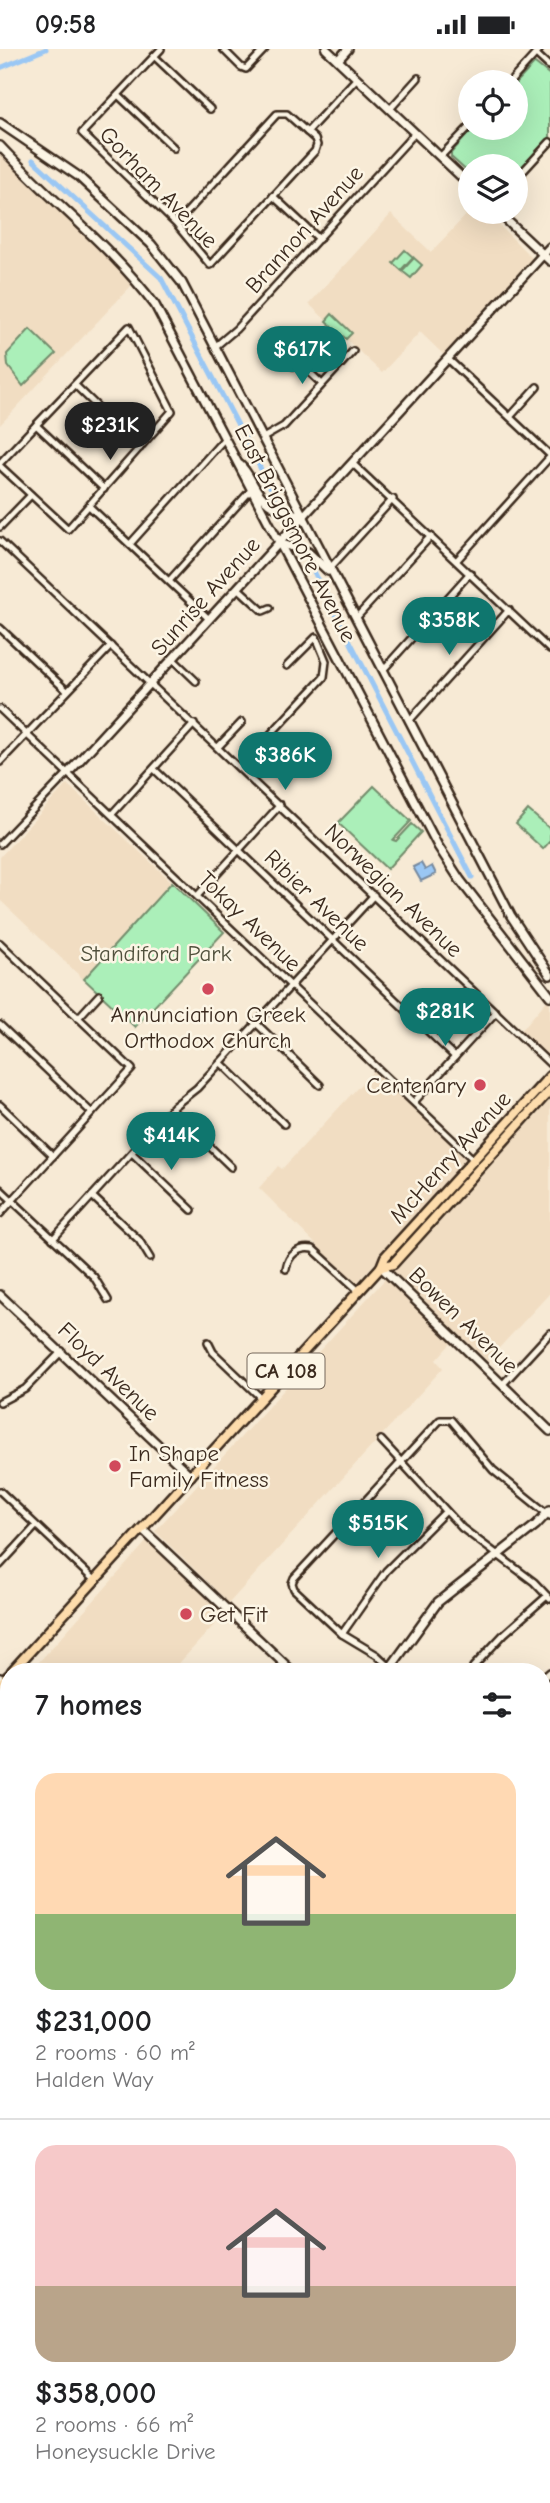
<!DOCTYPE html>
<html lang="en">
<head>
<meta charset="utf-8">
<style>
  :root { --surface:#fff; --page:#f2f2f2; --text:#202124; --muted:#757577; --line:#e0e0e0; --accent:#0f766e }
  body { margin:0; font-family:"Comic Neue",sans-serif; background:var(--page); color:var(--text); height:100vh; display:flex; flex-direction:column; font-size:26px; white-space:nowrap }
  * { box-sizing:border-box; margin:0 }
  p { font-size:23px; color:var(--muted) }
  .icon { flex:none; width:38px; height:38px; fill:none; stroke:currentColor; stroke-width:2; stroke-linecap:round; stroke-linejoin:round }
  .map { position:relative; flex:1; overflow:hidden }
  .side { position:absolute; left:0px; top:1614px; width:551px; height:842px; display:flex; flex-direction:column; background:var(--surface); border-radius:28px 28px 0 0; box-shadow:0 7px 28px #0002 }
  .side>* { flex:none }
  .controls { position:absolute; left:458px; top:21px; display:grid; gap:14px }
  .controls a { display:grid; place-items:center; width:70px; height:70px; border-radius:50%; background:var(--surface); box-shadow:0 7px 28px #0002; font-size:35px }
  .price { position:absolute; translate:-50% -60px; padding:0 16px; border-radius:24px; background:var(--accent); color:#fff; font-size:23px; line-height:46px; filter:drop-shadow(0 2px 4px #0008) }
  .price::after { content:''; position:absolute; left:50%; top:42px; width:21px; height:16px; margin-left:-10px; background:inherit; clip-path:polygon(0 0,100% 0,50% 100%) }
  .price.current { background:#222; color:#fff }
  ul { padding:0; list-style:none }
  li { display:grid; align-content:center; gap:14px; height:371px; padding:0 35px }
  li+li { border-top:2px solid var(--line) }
  li span { display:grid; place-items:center; height:217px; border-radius:21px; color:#555 }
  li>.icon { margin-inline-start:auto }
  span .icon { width:126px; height:126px; fill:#fffc; stroke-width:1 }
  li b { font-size:30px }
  h2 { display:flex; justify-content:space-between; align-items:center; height:84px; padding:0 35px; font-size:30px }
  .status { display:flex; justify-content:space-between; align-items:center; height:49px; padding:0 35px; background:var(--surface); direction:ltr }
  .status svg { height:19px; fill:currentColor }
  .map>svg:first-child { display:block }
  .built { fill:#f1ddc2 }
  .green { fill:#abefb9; stroke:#738c6c; stroke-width:2 }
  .water { fill:#9ac7f4; stroke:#74889e; stroke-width:2 }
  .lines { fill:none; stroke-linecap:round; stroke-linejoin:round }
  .canal { stroke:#9ac7f4; stroke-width:5 }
  .street-casing { stroke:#3b2a1e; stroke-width:10 }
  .secondary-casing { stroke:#3b2a1e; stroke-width:12 }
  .primary-casing { stroke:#3b2a1e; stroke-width:13 }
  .street { stroke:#fcf5e5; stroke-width:5 }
  .secondary { stroke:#fcf5e5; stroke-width:7 }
  .primary { stroke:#fddcac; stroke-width:8 }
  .poi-dot { fill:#d1495b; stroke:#fcf5e5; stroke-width:2.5 }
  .labels { text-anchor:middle; stroke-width:5; stroke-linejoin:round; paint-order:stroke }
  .shield { fill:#fcf5e5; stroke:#75675a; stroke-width:2 }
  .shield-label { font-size:21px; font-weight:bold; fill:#3b2a1e }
  .street-label { font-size:23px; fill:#3b2a1e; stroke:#fcf5e5 }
  .park-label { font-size:23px; fill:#51513d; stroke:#fcf5e5 }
  .poi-label { font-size:23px; fill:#3b2a1e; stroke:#fcf5e5; text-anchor:start }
</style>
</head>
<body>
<div class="status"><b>09:58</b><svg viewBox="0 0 49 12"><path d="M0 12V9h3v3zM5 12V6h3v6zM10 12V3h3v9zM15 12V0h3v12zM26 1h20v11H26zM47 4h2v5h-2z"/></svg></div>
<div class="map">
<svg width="550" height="2454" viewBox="0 0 550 2454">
  <rect width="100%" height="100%" fill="#f7ead5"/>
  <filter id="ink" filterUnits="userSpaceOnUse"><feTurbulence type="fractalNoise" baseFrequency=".0143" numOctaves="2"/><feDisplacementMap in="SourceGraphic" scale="14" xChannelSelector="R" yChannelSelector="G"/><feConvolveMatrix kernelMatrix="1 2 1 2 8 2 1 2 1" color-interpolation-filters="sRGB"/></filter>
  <g filter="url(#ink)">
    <g class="built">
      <path d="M0,100L133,235L0,376Z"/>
      <path d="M471,161L486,163L532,209L444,306L420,283L382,324L309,255L391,165L431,203Z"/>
      <path d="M67,735L172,833L83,930L0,851V808Z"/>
      <path d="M548,950L550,953V1011L520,983Z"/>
      <path d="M374,1021L468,1111L356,1235L259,1139L278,1117L282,1120Z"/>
      <path d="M550,1051V1244L487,1312L391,1220Z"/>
      <path d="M387,1228L453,1292L436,1311L443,1319L229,1554L155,1482Z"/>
      <path d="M148,1491L225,1564L172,1622H31Z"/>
      <path d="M9,1643V1771L0,1781V1652Z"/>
    </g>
    <g class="green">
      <path d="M535,14L550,26V88L516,124V117H471V126L451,108V104L473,79H516V34Z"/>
      <path d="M405,201L413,208L401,221L393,214Z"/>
      <path d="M414,209L422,216L411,229L402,222Z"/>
      <path d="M332,265L352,284L346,290L326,272Z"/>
      <path d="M30,280L56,305L23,337L8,317L7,305Z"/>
      <path d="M374,737L411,772L393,791L396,792L412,775L421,783L387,820L338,774Z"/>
      <path d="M528,761L550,780V792L543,800L516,775Z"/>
      <path d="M172,833L224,883L135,978L84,930Z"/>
      <path d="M550,1981V2157L542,2150V1982Z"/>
    </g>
    <path class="water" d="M421,814L425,821L432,817L436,825L421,832L413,818Z"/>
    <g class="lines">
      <g class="canal">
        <path d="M0,19L46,0"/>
        <path d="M33,111L161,229L275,447"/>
        <path d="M309,513L472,828"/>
      </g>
      <defs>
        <g id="street">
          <path d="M161,0L82,84L176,175L210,216L315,102L317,96L315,90L287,65H277L176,175"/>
          <path d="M223,0L241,18L246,20L265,0"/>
          <path d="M536,5L550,18"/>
          <path d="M154,7L210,60"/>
          <path d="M510,33L540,0"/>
          <path d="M118,46L174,99"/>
          <path d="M390,60L418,29"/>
          <path d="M307,83L357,29"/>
          <path d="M440,108L471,76"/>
          <path d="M516,130L550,93"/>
          <path d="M273,147L319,190"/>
          <path d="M216,297L236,280L415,84"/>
          <path d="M448,310L550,406"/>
          <path d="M293,317H303L322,335"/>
          <path d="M75,336L140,399"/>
          <path d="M510,368L537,338"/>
          <path d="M36,376L104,440"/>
          <path d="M263,389L284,377L353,302"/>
          <path d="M0,414L129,278L172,362L68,480L0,417"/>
          <path d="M352,414L550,601"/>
          <path d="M89,457L209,570"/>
          <path d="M0,478L31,446"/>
          <path d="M0,492L550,1015"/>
          <path d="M130,495L225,389"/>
          <path d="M457,511L550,408"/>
          <path d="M330,519L393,450"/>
          <path d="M169,532L251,441"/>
          <path d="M238,539L263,562L270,559"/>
          <path d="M356,569L431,487"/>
          <path d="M0,579L67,642"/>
          <path d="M173,610L196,632"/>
          <path d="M383,621L470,524"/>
          <path d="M0,660L474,1111"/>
          <path d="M409,672L509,561"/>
          <path d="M218,698L242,673"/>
          <path d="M0,713L111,597"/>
          <path d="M240,718L324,628L326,612L316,588L287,617"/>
          <path d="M154,720L455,1008"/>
          <path d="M112,765L194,675"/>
          <path d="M0,795L68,724"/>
          <path d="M198,846L280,756"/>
          <path d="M0,894L132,1020L0,1165"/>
          <path d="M78,969L99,946"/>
          <path d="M257,975L320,1036"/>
          <path d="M0,976L92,1064"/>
          <path d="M221,1014L284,1075"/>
          <path d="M414,1053L496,963"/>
          <path d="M0,1056L53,1107"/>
          <path d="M171,1060L231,1118"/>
          <path d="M132,1104L192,1161"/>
          <path d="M0,1140L94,1228L108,1251"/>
          <path d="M92,1147L139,1191L150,1209"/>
          <path d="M53,1190L174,1057L197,1039L374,846"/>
          <path d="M286,1220C288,1206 299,1197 313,1200L359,1242"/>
          <path d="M208,1293L213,1303L261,1349"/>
          <path d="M503,1335L550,1284"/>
          <path d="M0,1353L25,1340L62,1302"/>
          <path d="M381,1391L462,1479L534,1533L550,1550"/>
          <path d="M0,1442L95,1532"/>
          <path d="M0,1516L36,1477"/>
          <path d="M342,1585L386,1522L445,1463"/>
          <path d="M473,1618L504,1585L547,1547"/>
          <path d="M394,1622L377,1606L342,1585L294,1540L292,1534L294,1529L440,1371H451L493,1421L550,1467"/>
          <path d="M542,1630L550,1623"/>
          <path d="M542,1768L550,1776"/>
          <path d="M0,1771L9,1762"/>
          <path d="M542,1824L550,1815"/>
          <path d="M0,1869L9,1878"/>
          <path d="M0,1947L9,1956"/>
          <path d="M0,2084L9,2074"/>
          <path d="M0,2164L9,2154"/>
          <path d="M542,2240L550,2247"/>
          <path d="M0,2244L9,2236"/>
          <path d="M542,2318L550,2325"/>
          <path d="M0,2330L9,2320"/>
          <path d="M0,2336L9,2344"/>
          <path d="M122,2446L130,2454"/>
          <path d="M198,2446L206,2454"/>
          <path d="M148,2454L154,2446"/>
          <path d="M343,2454L353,2446"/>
          <path d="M488,2454L495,2446"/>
        </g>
        <g id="secondary">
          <path d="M326,0L471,137"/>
          <path d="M338,11L348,0"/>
          <path d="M0,74L78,127L151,195L182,234L511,867L550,926"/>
          <path d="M0,97C50,151 111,197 155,256L438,797L460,831L550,947"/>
          <path d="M498,163L550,212"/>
          <path d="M240,416C248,423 250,431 256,440C267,458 284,463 304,467"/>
          <path d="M279,494L308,503L328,522"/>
          <path d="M68,724L550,198"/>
          <path d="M381,1218L550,1382"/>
          <path d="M0,1246L191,1427"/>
          <path d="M142,1480L292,1622"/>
          <path d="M388,1622L438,1553L536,1476L550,1461"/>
          <path d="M0,1629L9,1637"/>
          <path d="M542,1866L550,1873"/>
          <path d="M0,1919L9,1909"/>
          <path d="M542,1977L550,1976"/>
          <path d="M0,2026L9,2035"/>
          <path d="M542,2160L550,2167"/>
          <path d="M0,2419L9,2430"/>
          <path d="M23,2446L31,2454"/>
          <path d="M33,2446L41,2454"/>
          <path d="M433,2446L441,2454"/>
        </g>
        <g id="primary">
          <path d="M381,1218L393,1215L550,1041"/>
          <path d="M12,1622L381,1218L385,1208L550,1027"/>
          <path d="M0,1635L9,1626"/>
        </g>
      </defs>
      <use href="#street" class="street-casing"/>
      <use href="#secondary" class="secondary-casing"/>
      <use href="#primary" class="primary-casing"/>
      <use href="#street" class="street"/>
      <use href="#secondary" class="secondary"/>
      <use href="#primary" class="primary"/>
    </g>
  </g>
  <g class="poi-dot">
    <circle cx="208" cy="940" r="7"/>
    <circle cx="480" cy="1036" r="7"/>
    <circle cx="115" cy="1417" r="7"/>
    <circle cx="186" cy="1565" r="7"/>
  </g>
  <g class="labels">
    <rect class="shield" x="247.5" y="1304.5" width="77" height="35" rx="5"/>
    <g class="shield-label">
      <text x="286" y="1329">CA 108</text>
    </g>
    <g class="street-label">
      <text transform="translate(159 138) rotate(46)" y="8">Gorham Avenue</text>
      <text transform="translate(304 180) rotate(-48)" y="8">Brannon Avenue</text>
      <text transform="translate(296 484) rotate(63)" y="8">East Briggsmore Avenue</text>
      <text transform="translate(205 547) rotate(-48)" y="8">Sunrise Avenue</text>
      <text transform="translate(394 841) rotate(44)" y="8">Norwegian Avenue</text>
      <text transform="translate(317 851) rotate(44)" y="8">Ribier Avenue</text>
      <text transform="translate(250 872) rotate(44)" y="8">Tokay Avenue</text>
      <text transform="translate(450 1108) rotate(-48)" y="8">McHenry Avenue</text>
      <text transform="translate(464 1271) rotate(44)" y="8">Bowen Avenue</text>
      <text transform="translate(109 1322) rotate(44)" y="8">Floyd Avenue</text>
    </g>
    <g class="park-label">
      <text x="156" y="912">Standiford Park</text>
    </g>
    <g class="poi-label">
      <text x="208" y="973" text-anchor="middle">Annunciation Greek<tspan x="208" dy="26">Orthodox Church</tspan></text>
      <text x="466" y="1044" text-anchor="end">Centenary</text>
      <text x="129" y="1412">In Shape<tspan x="129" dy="26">Family Fitness</tspan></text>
      <text x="200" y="1573">Get Fit</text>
    </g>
  </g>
</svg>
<div class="controls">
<a><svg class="icon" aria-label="locate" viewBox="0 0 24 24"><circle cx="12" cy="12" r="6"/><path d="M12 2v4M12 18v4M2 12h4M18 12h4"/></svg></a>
<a><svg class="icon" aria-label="layers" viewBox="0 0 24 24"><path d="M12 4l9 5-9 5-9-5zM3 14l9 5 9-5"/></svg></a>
</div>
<b class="price" style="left:302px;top:337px">$617K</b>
<b class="price current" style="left:110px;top:413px">$231K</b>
<b class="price" style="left:449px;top:608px">$358K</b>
<b class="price" style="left:285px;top:743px">$386K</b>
<b class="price" style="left:445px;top:999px">$281K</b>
<b class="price" style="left:171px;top:1123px">$414K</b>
<b class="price" style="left:378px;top:1511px">$515K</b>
<section class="side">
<h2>7 homes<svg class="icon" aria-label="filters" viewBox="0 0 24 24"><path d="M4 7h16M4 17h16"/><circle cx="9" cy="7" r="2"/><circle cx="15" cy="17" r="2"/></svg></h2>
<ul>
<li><span style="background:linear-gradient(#ffd9b3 65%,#8fb573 0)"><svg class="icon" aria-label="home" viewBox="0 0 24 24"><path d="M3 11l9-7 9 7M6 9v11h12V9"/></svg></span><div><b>$231,000</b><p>2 rooms · 60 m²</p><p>Halden Way</p></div></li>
<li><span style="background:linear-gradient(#f6c9c9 65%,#b9a48a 0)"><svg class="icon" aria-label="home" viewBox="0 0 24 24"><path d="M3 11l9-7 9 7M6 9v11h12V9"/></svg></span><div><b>$358,000</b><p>2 rooms · 66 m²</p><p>Honeysuckle Drive</p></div></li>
</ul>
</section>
</div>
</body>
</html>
